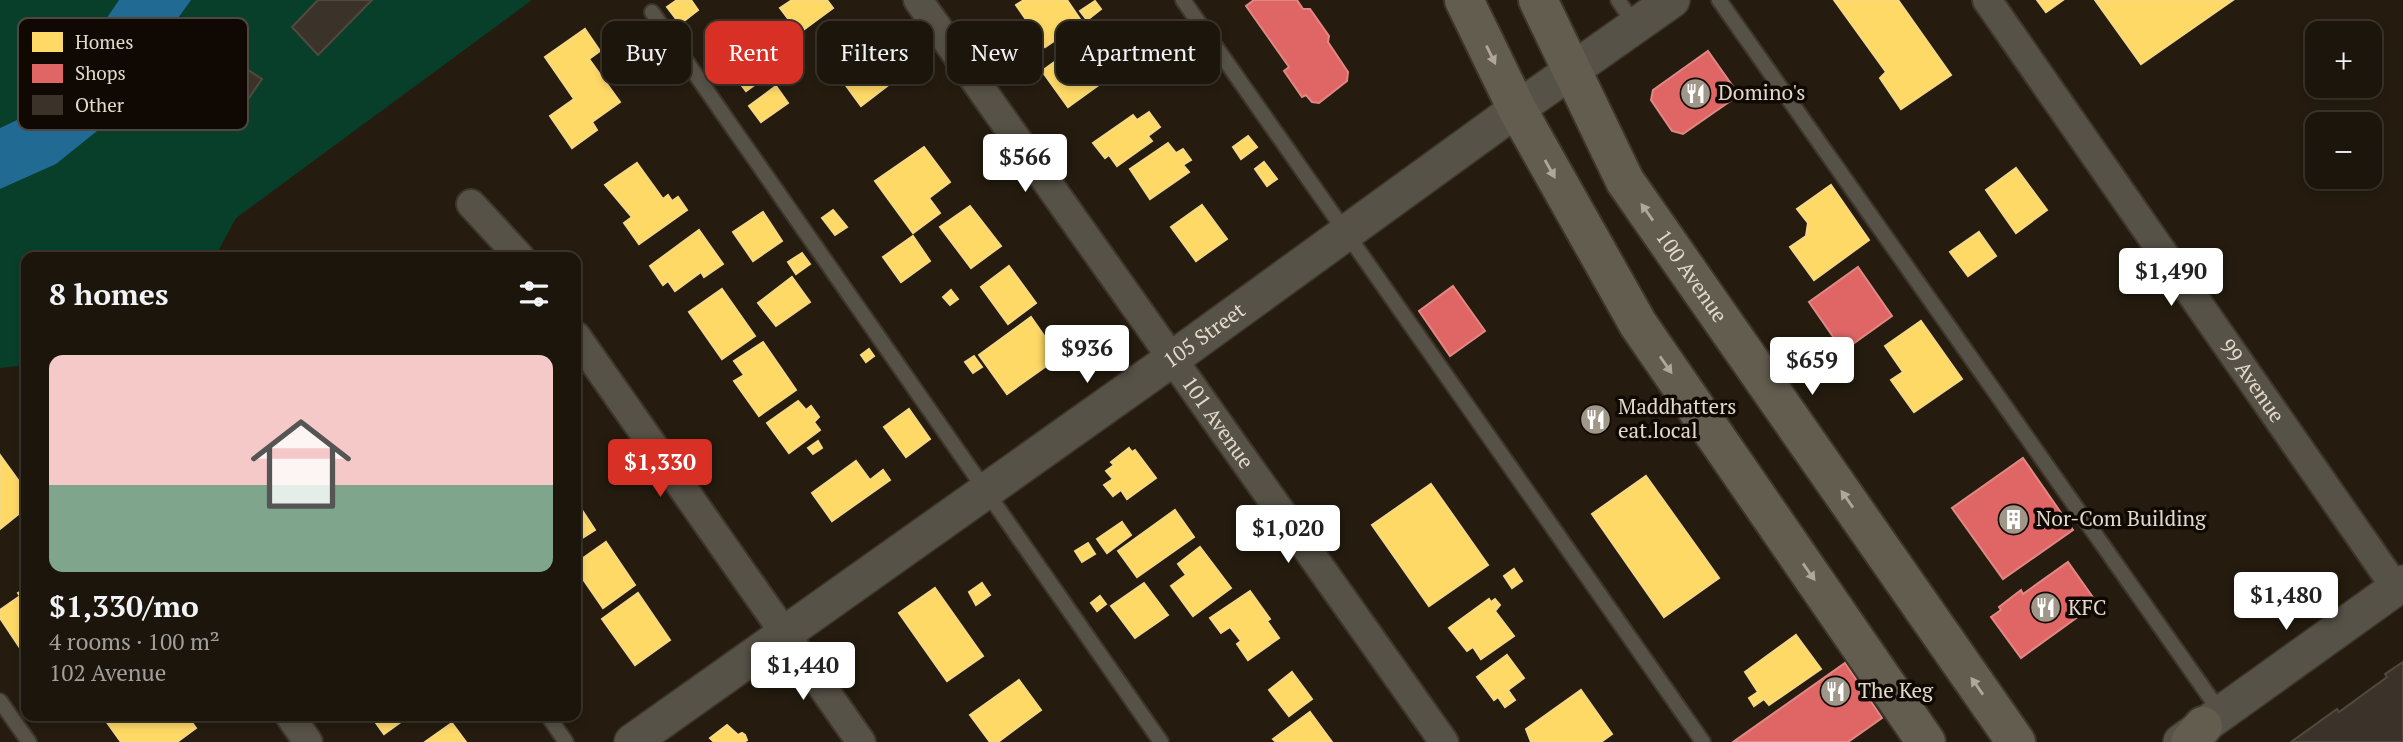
<!DOCTYPE html>
<html lang="en">
<head>
<meta charset="utf-8">
<style>
  :root { --surface:#1c150b; --page:#292219; --text:#f1f3f6; --muted:#a09f9d; --line:#3a342c; --accent:#d93025 }
  body { margin:0; font-family:"PT Serif",serif; background:var(--page); color:var(--text); height:100vh; display:flex; flex-direction:column; font-size:26px; white-space:nowrap }
  * { box-sizing:border-box; margin:0 }
  p { font-size:23px; color:var(--muted) }
  .icon { flex:none; width:38px; height:38px; fill:none; stroke:currentColor; stroke-width:2; stroke-linecap:round; stroke-linejoin:round }
  .map { position:relative; flex:1; overflow:hidden }
  .sheet { position:absolute; left:21px; top:252px; width:560px; height:469px; display:flex; flex-direction:column; background:var(--surface); border-radius:14px; box-shadow:0 4px 10px #0003,0 0 0 2px var(--line) }
  .sheet>* { flex:none }
  .banner { position:absolute; left:602px; top:21px; width:665px; height:63px; display:flex; gap:14px }
  .fabs { position:absolute; left:2305px; top:21px; display:grid; gap:14px }
  .fabs a { display:grid; place-items:center; width:77px; height:77px; border-radius:14px; background:var(--surface); box-shadow:0 4px 10px #0003,0 0 0 2px var(--line); font-size:35px }
  .price { position:absolute; translate:-50% -60px; padding:0 16px; border-radius:7px; background:#fff; color:#222; font-size:23px; line-height:46px; filter:drop-shadow(0 2px 4px #0008) }
  .price::after { content:''; position:absolute; left:50%; top:42px; width:21px; height:16px; margin-left:-10px; background:inherit; clip-path:polygon(0 0,100% 0,50% 100%) }
  .price.active { background:var(--accent); color:#fff }
  ul { padding:0; list-style:none }
  li { display:grid; align-content:center; gap:14px; height:371px; padding:0 28px }
  li+li { border-top:2px solid var(--line) }
  li span { display:grid; place-items:center; height:217px; border-radius:14px; color:#555 }
  li>.icon { margin-inline-start:auto }
  span .icon { width:126px; height:126px; fill:#fffc; stroke-width:1 }
  li b { font-size:30px }
  h2 { display:flex; justify-content:space-between; align-items:center; height:84px; padding:0 28px; font-size:30px }
  .tag { padding:0 24px; border-radius:14px; background:var(--surface); box-shadow:0 4px 10px #0003,0 0 0 2px var(--line); font-size:24px; line-height:63px }
  .tag.active { background:var(--accent); color:#fff }
  .map>svg:first-child { display:block }
  .green { fill:#083f2a }
  .water { fill:#206a93 }
  .homes { fill:#ffd966; stroke:#f7d984; stroke-width:2 }
  .shops { fill:#e06666; stroke:#e18884; stroke-width:2 }
  .building { fill:#3b3329; stroke:#52493e; stroke-width:2 }
  .lines { fill:none; stroke-linecap:round; stroke-linejoin:round }
  .service-casing { stroke:#3e362b; stroke-width:18 }
  .minor-casing { stroke:#3e362b; stroke-width:32 }
  .tertiary-casing { stroke:#3e362b; stroke-width:38 }
  .secondary-casing { stroke:#3e362b; stroke-width:42 }
  .service { stroke:#575247; stroke-width:14 }
  .minor { stroke:#575247; stroke-width:28 }
  .tertiary { stroke:#575247; stroke-width:35 }
  .secondary { stroke:#635d50; stroke-width:38 }
  .oneway { fill:#b0a79a }
  .labels { text-anchor:middle; stroke-width:7; stroke-linejoin:round; paint-order:stroke }
  .poi-label { font-size:21px; fill:#e3d9cb; stroke:#100903; text-anchor:start }
  .street-label { font-size:21px; fill:#e3d9cb; stroke:#100903 }
  .key { fill:#100903; stroke:#4f473f; stroke-width:2 }
  .key-label { font-size:19px; fill:#e3d9cb }
</style>
</head>
<body>
<div class="map">
<svg width="2403" height="742" viewBox="0 0 2403 742">
  <rect width="100%" height="100%" fill="#251c0f"/>
  <path class="green" d="M0,0H532L236,218L215,257H26V365L0,368Z"/>
  <path class="water" d="M119,0H191L97,131L56,164L0,189V128L32,113L69,74Z"/>
  <g class="homes">
    <path d="M677,0H691L698,10L680,24L667,7Z"/>
    <path d="M792,0H827L833,8L799,33L780,8Z"/>
    <path d="M1024,0H1067L1082,22L1045,47L1016,5Z"/>
    <path d="M1834,0H1898L1951,75L1901,109L1880,78L1886,72Z"/>
    <path d="M2037,0H2063L2046,12Z"/>
    <path d="M2095,0H2233L2141,64Z"/>
    <path d="M1095,1L1101,9L1087,20L1080,11Z"/>
    <path d="M585,29L600,51L589,59L620,102L592,122L597,130L572,148L550,116L574,99L545,57Z"/>
    <path d="M1160,31L1173,49L1148,67L1135,49Z"/>
    <path d="M869,53L891,83L861,106L839,76Z"/>
    <path d="M754,59L767,76L746,91L733,74Z"/>
    <path d="M1056,61L1068,77L1087,63L1091,69L1101,61L1108,71L1096,79L1100,84L1068,107L1042,71Z"/>
    <path d="M776,86L788,103L761,122L749,106Z"/>
    <path d="M1149,112L1160,127L1148,136L1152,141L1117,166L1109,155L1105,158L1093,143L1133,115L1137,120Z"/>
    <path d="M1248,136L1257,147L1241,159L1233,147Z"/>
    <path d="M1168,143L1176,153L1183,149L1191,160L1183,165L1189,172L1150,199L1130,169Z"/>
    <path d="M924,147L950,182L929,198L940,213L913,233L875,181Z"/>
    <path d="M1264,162L1277,179L1267,186L1255,169Z"/>
    <path d="M637,163L663,199L668,195L672,201L678,197L687,210L639,244L624,223L632,217L605,185Z"/>
    <path d="M2016,168L2047,210L2016,233L1986,190Z"/>
    <path d="M1831,185L1869,240L1814,280L1790,247L1806,236L1808,223L1797,209Z"/>
    <path d="M1202,205L1227,239L1196,261L1171,227Z"/>
    <path d="M970,206L1001,246L971,268L940,227Z"/>
    <path d="M833,210L847,227L835,235L822,218Z"/>
    <path d="M763,212L782,241L753,261L733,232Z"/>
    <path d="M699,230L723,264L704,277L701,272L675,291L668,281L663,285L650,266Z"/>
    <path d="M1979,232L1996,256L1968,276L1950,252Z"/>
    <path d="M913,236L930,261L901,282L883,257Z"/>
    <path d="M802,253L810,264L796,274L788,262Z"/>
    <path d="M1009,266L1036,303L1008,324L981,287Z"/>
    <path d="M792,277L810,302L776,326L758,303Z"/>
    <path d="M722,289L755,336L722,359L689,312Z"/>
    <path d="M951,290L958,299L950,305L943,297Z"/>
    <path d="M1031,317L1059,357L1007,394L979,355Z"/>
    <path d="M1921,321L1962,379L1914,412L1891,380L1903,372L1885,346Z"/>
    <path d="M763,342L796,390L759,416L734,381L744,375L734,361Z"/>
    <path d="M869,349L874,356L866,362L861,355Z"/>
    <path d="M974,356L982,367L973,373L965,362Z"/>
    <path d="M798,401L806,410L811,406L819,417L814,422L820,430L789,453L767,423Z"/>
    <path d="M909,409L930,439L906,457L884,427Z"/>
    <path d="M818,441L822,448L813,454L808,448Z"/>
    <path d="M1129,448L1132,452L1135,450L1156,478L1127,499L1121,490L1113,496L1104,485L1113,479L1106,471L1114,465L1111,462Z"/>
    <path d="M0,455L26,491V508L0,529Z"/>
    <path d="M856,461L870,480L883,470L890,480L832,521L812,493Z"/>
    <path d="M1646,476L1719,578L1664,617L1592,514Z"/>
    <path d="M1431,484L1488,565L1429,606L1372,525Z"/>
    <path d="M576,501L595,530L576,542Z"/>
    <path d="M1175,510L1194,537L1137,577L1118,551Z"/>
    <path d="M1122,522L1131,535L1107,553L1097,539Z"/>
    <path d="M606,542L635,585L603,608L576,569V563Z"/>
    <path d="M1088,543L1095,554L1082,562L1075,551Z"/>
    <path d="M1200,547L1231,588L1193,616L1171,586L1186,575L1178,564Z"/>
    <path d="M1514,569L1522,581L1512,588L1504,576Z"/>
    <path d="M982,583L990,595L976,605L969,592Z"/>
    <path d="M1144,583L1168,615L1135,638L1111,606Z"/>
    <path d="M26,588V657L0,618V610L20,596L18,593Z"/>
    <path d="M935,588L983,656L947,681L899,613Z"/>
    <path d="M1250,591L1270,619L1267,621L1279,638L1248,660L1237,644L1241,641L1230,627L1221,633L1210,618Z"/>
    <path d="M638,593L670,640L635,665L602,619Z"/>
    <path d="M1100,596L1106,604L1097,611L1091,603Z"/>
    <path d="M1489,599L1491,602L1495,599L1500,605L1495,611L1514,636L1481,659L1473,647L1467,651L1449,628Z"/>
    <path d="M1796,635L1821,669L1769,705L1764,699L1754,706L1749,698L1758,692L1745,672Z"/>
    <path d="M1507,655L1524,678L1508,690L1515,700L1505,707L1498,697L1494,700L1477,677Z"/>
    <path d="M1292,672L1312,699L1289,716L1269,690Z"/>
    <path d="M1019,680L1041,710L998,742H990L970,715Z"/>
    <path d="M1581,690L1612,734L1601,742H1531L1526,729Z"/>
    <path d="M1310,712L1332,742H1276L1273,739Z"/>
    <path d="M114,716H187L196,728L177,742H121L106,721Z"/>
    <path d="M371,716H409L384,734Z"/>
    <path d="M452,723L466,742H425Z"/>
    <path d="M727,725L738,735L742,733L745,735L747,740L744,742H714L710,738Z"/>
  </g>
  <g class="shops">
    <path d="M1254,0H1297L1303,9H1310L1329,36L1328,42L1348,72L1347,81L1319,103L1312,102L1306,95L1302,97L1284,71L1289,67L1246,6Z"/>
    <path d="M1708,51L1739,95L1683,134L1672,131L1651,100L1653,90Z"/>
    <path d="M1858,267L1892,316L1843,351L1809,302Z"/>
    <path d="M1453,286L1485,331L1450,356L1419,311Z"/>
    <path d="M2023,458L2073,530L2003,579L1952,508Z"/>
    <path d="M2068,562L2097,603L2021,658L1991,617L2001,610L1999,607L2021,590L2023,594Z"/>
    <path d="M1845,663L1882,718L1848,742H1733Z"/>
  </g>
  <g class="building">
    <path d="M318,0H372L318,55L292,27Z"/>
    <path d="M236,62L262,79L242,108L216,90Z"/>
    <path d="M2403,662V742H2291L2337,709L2339,712L2387,677L2385,674Z"/>
  </g>
  <g class="lines">
    <defs>
      <g id="service">
        <path d="M1183,0L1703,742"/>
        <path d="M1618,0L1635,25"/>
        <path d="M1719,0L2221,713"/>
        <path d="M652,12L1161,742"/>
        <path d="M0,701L29,742"/>
        <path d="M548,716L566,742"/>
      </g>
      <g id="minor">
        <path id="s1" d="M918,0L1444,742"/>
        <path id="s2" d="M1987,0L2396,588"/>
        <path d="M471,204L520,257"/>
        <path d="M576,336L861,742"/>
        <path d="M290,716L308,742"/>
      </g>
      <g id="tertiary">
        <path id="s3" d="M632,742L1172,359L1517,109L1672,0"/>
        <path d="M2181,742L2403,583"/>
      </g>
      <g id="secondary">
        <path d="M1464,0L1517,109L1638,324L1926,742"/>
        <path id="s4" d="M1538,0L1625,181L2016,742"/>
        <path d="M2190,742L2203,726"/>
      </g>
    </defs>
    <use href="#service" class="service-casing"/>
    <use href="#minor" class="minor-casing"/>
    <use href="#tertiary" class="tertiary-casing"/>
    <use href="#secondary" class="secondary-casing"/>
    <use href="#service" class="service"/>
    <use href="#minor" class="minor"/>
    <use href="#tertiary" class="tertiary"/>
    <use href="#secondary" class="secondary"/>
  </g>
  <defs><path id="oneway-solid" d="M-6-.8H1V-3.2L6.5 0L1 3.2V.8H-6Z" transform="scale(1.75)"/></defs>
  <g class="oneway">
    <use href="#oneway-solid" transform="translate(1491 55) rotate(64)"/>
    <use href="#oneway-solid" transform="translate(1550 169) rotate(61)"/>
    <use href="#oneway-solid" transform="translate(1647 212) rotate(-125)"/>
    <use href="#oneway-solid" transform="translate(1666 365) rotate(55)"/>
    <use href="#oneway-solid" transform="translate(1847 499) rotate(-125)"/>
    <use href="#oneway-solid" transform="translate(1809 572) rotate(55)"/>
    <use href="#oneway-solid" transform="translate(1977 686) rotate(-125)"/>
  </g>
  <defs>
    <symbol id="restaurant-disc" viewBox="-11 -11 22 22"><circle r="9.5" fill="#a09789" stroke="#100903"/><path d="M-5-6h1v4h1v-4h1v4h1v-4h1v5L-1.5 .5V6h-2V.5L-5-1ZM5-6V6H3V1.5H1.5Q1.5-4 5-6Z" fill="#fff"/></symbol>
    <symbol id="building-disc" viewBox="-11 -11 22 22"><circle r="9.5" fill="#a09789" stroke="#100903"/><path d="M-4-6H4V6H1V3H-1V6H-4ZM-2.5-4.3h1.7v1.8h-1.7ZM.8-4.3h1.7v1.8H.8ZM-2.5-1h1.7V.8h-1.7ZM.8-1h1.7V.8H.8Z" fill="#fff"/></symbol>
  </defs>
  <g fill-rule="evenodd">
    <use href="#restaurant-disc" x="1678" y="76" width="35" height="35"/>
    <use href="#restaurant-disc" x="1578" y="402" width="35" height="35"/>
    <use href="#building-disc" x="1996" y="502" width="35" height="35"/>
    <use href="#restaurant-disc" x="2028" y="590" width="35" height="35"/>
    <use href="#restaurant-disc" x="1818" y="674" width="35" height="35"/>
  </g>
  <g class="labels">
    <g class="poi-label">
      <text x="1718" y="100">Domino's</text>
      <text x="1618" y="414">Maddhatters<tspan x="1618" dy="24">eat.local</tspan></text>
      <text x="2036" y="526">Nor-Com Building</text>
      <text x="2068" y="615">KFC</text>
      <text x="1858" y="698">The Keg</text>
    </g>
    <g class="street-label">
      <text dy="7" stroke="none"><textPath href="#s4" startOffset="317">100 Avenue</textPath></text>
      <text dy="7" stroke="none"><textPath href="#s3" startOffset="702">105 Street</textPath></text>
      <text dy="7" stroke="none"><textPath href="#s2" startOffset="464">99 Avenue</textPath></text>
      <text dy="7" stroke="none"><textPath href="#s1" startOffset="518">101 Avenue</textPath></text>
    </g>
  </g>
  <rect x="18" y="18" width="230" height="112" rx="10" class="key"/>
  <rect x="32" y="32" width="31" height="20" fill="#ffd966"/>
  <rect x="32" y="64" width="31" height="19" fill="#e06666"/>
  <rect x="32" y="95" width="31" height="20" fill="#3b3329"/>
  <g class="key-label">
    <text x="75" y="49">Homes</text>
    <text x="75" y="80">Shops</text>
    <text x="75" y="112">Other</text>
  </g>
</svg>
<div class="fabs">
<a>+</a>
<a>−</a>
</div>
<b class="price" style="left:1025px;top:194px">$566</b>
<b class="price" style="left:2171px;top:308px">$1,490</b>
<b class="price" style="left:1087px;top:385px">$936</b>
<b class="price" style="left:1812px;top:397px">$659</b>
<b class="price active" style="left:660px;top:499px">$1,330</b>
<b class="price" style="left:1288px;top:565px">$1,020</b>
<b class="price" style="left:2286px;top:632px">$1,480</b>
<b class="price" style="left:803px;top:702px">$1,440</b>
<div class="banner">
<a class="tag">Buy</a>
<a class="tag active">Rent</a>
<a class="tag">Filters</a>
<a class="tag">New</a>
<a class="tag">Apartment</a>
</div>
<section class="sheet">
<h2>8 homes<svg class="icon" aria-label="filters" viewBox="0 0 24 24"><path d="M4 7h16M4 17h16"/><circle cx="9" cy="7" r="2"/><circle cx="15" cy="17" r="2"/></svg></h2>
<ul>
<li><span style="background:linear-gradient(#f6c9c9 60%,#7fa58c 0)"><svg class="icon" aria-label="home" viewBox="0 0 24 24"><path d="M3 11l9-7 9 7M6 9v11h12V9"/></svg></span><div><b>$1,330/mo</b><p>4 rooms · 100 m²</p><p>102 Avenue</p></div></li>
</ul>
</section>
</div>
</body>
</html>
